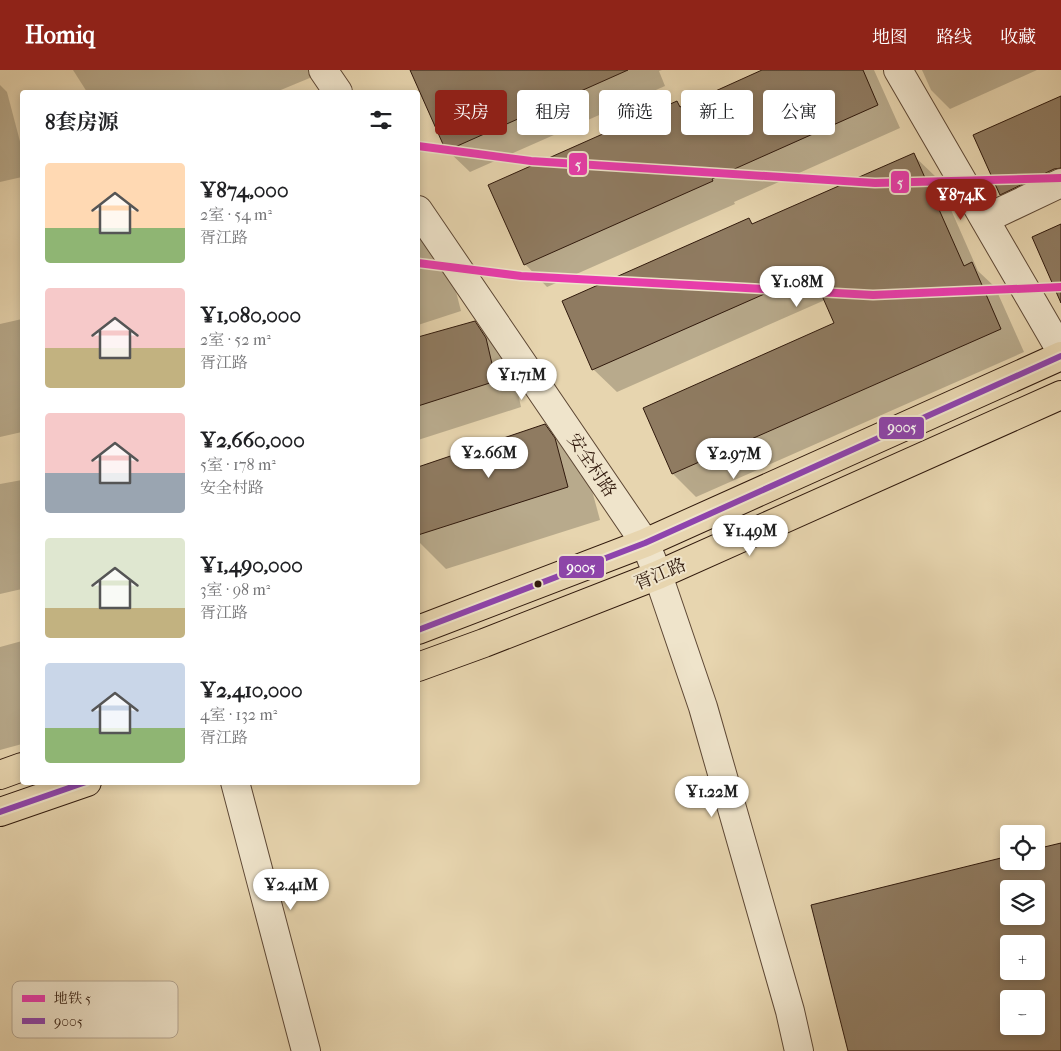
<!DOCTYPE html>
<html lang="zh">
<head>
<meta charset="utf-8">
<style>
  :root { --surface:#fff; --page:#f6f6f6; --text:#202124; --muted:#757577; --accent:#8f2418 }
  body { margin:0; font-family:"IM FELL French Canon","Noto Serif SC",serif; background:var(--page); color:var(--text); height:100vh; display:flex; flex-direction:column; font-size:19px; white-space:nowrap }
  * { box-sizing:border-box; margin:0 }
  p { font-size:16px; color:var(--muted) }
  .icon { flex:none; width:28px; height:28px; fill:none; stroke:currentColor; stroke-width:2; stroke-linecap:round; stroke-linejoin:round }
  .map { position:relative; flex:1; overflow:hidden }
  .side { position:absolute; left:20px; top:20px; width:400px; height:695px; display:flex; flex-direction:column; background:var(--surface); border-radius:5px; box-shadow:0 2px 8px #0003 }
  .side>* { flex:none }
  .hud { position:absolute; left:435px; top:20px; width:475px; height:45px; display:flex; gap:10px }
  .fabs { position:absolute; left:1000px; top:755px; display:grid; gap:10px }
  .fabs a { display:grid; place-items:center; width:45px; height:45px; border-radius:5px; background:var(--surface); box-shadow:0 2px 8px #0003; font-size:25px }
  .price { position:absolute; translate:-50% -42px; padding:0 11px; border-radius:18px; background:#fff; color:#222; font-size:16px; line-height:32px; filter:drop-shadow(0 1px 2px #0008) }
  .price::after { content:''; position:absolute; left:50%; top:30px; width:15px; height:11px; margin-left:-8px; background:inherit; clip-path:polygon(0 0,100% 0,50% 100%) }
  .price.on { background:var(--accent); color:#fff }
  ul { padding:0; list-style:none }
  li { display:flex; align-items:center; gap:15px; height:125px; padding:0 25px }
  li span { display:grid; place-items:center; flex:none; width:140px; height:100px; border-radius:5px; color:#555 }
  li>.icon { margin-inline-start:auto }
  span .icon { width:60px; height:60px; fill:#fffc; stroke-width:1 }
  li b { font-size:21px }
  h2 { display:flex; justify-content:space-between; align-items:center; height:60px; padding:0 25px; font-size:21px }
  .pill { padding:0 18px; border-radius:5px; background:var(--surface); box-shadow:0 2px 8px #0003; font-size:18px; line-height:45px }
  .pill.on { background:var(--accent); color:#fff }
  header { display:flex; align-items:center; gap:30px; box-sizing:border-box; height:70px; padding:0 25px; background:var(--accent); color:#fff }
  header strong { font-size:24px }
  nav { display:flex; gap:28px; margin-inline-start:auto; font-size:18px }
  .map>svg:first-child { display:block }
  .shadow { fill:#0003 }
  .building { fill:#8f7b61; stroke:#30190c; fill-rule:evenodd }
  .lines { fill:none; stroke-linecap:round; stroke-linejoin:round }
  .minor-casing { stroke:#5e4835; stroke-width:30 }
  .major-casing { stroke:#30190c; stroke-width:30 }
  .minor { stroke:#efe4cb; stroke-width:28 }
  .major { stroke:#e7d5af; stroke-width:28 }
  .bus-1-casing { stroke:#efe4cb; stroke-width:10 }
  .bus-1 { stroke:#8e44ad; stroke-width:6 }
  .metro-1-casing { stroke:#efe4cb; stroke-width:11 }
  .metro-1 { stroke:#e93cac; stroke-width:8 }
  .bus-dot { fill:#30190c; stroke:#efe4cb; stroke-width:2 }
  .labels { text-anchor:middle; stroke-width:4; stroke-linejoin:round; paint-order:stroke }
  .street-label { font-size:18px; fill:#30190c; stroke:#efe4cb }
  .key { fill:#efe4cb; stroke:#b6a792; stroke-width:1 }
  .key-label { font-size:14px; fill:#30190c }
  .line-badge { stroke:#efe4cb; stroke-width:2 }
  .badge-label { font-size:14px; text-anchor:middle; font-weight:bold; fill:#fff }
</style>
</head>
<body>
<header>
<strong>Homiq</strong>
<nav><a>地图</a><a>路线</a><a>收藏</a></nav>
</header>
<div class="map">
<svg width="1061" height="981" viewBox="0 0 1061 981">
  <rect width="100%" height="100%" fill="#e7d5af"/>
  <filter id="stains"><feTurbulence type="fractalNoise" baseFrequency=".004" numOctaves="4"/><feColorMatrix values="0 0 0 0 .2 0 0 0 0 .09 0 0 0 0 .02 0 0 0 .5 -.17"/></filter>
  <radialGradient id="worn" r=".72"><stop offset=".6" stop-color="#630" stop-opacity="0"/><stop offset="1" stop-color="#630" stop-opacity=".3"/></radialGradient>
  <g class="shadow">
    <path d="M73,0H329L276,22H87Z"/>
    <path d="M428,0H662L659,1L665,16L470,102L447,80Z"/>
    <path d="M765,0H874L900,58L734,132L735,134L547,217L525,194L677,33L682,37Z"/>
    <path d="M922,0H1037L950,39L931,20Z"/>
    <path d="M0,15L7,22L22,79V107L0,112Z"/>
    <path d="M1061,27V124L1020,143L1001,124Z"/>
    <path d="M913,85L937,108L978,201L995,217L1024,282L696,427L673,404L644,339L836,254L825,230L617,322L593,299L749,150L754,155Z"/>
    <path d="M418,160L451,202L461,241L418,255Z"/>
    <path d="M22,249V362L0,367V254Z"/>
    <path d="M474,252L500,278L512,295L521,337L418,370V269Z"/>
    <path d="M545,355L578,388L587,402L600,450L446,499L418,471V398Z"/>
    <path d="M22,410V519L0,524V414Z"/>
    <path d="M22,571V674L0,680V577Z"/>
  </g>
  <g class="building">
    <path d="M410,0H628L446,81Z"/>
    <path d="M762,0H863L878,35L712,109L713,111L524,195L488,115L677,31L680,37Z"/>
    <path d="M1061,26V98L1054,99L1000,125L973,65Z"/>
    <path d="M914,83L964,196L972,192L1001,259L672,404L643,338L834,253L812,203L592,300L562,231L749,148L752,154Z"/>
    <path d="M1061,154V233L1032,167Z"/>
    <path d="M475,251L486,268L496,311L418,336V267Z"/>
    <path d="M545,354L555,368L568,417L418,465V397Z"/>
    <path d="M1061,773V981H848L811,835L1009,786V791H1036V779ZM1009,819H1036V846H1009ZM1009,874H1036V901H1009ZM1009,929H1036V956H1009Z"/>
  </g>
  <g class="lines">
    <defs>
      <g id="minor">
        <path d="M323,0L338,22"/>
        <path d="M898,0L1061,281"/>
        <path d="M418,140L645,473L658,505L703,637L790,941L799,981"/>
        <path d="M985,149L1061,113"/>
        <path d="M235,712L306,981"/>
      </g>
      <g id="major">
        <path d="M418,560L645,473L1061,286"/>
        <path d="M418,597L484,573L658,505L1061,325"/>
        <path d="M0,705L22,697"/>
        <path d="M0,742L87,712"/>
      </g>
    </defs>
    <use href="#minor" class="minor-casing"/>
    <use href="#major" class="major-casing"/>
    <use href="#minor" class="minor"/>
    <use href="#major" class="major"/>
    <defs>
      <g id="bus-1">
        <path d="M418,560L645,473L1061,286"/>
        <path d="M0,742L86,712"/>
      </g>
    </defs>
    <use href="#bus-1" class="bus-1-casing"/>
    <use href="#bus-1" class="bus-1"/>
    <defs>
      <g id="metro-1">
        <path d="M418,76L531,91L875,113L1061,108"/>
        <path d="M418,193L521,206L873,225L1061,217"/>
      </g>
    </defs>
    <use href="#metro-1" class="metro-1-casing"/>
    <use href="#metro-1" class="metro-1"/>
  </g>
  <circle class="bus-dot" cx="538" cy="514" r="4.5"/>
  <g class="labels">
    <g class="street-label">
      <text transform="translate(592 395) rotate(56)" y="6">安全村路</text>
      <text transform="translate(660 504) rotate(-23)" y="6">胥江路</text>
    </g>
  </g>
  <rect x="12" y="911" width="166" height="57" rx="8" class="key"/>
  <rect x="22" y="925" width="23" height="7" fill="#e93cac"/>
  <rect x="22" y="948" width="23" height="6" fill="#8e44ad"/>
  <g class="key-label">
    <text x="54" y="933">地铁 5</text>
    <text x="54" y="956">9005</text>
  </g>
  <g class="line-badge">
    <rect x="568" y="82" width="20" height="24" rx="5" fill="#e93cac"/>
    <rect x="890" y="100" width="20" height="24" rx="5" fill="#e93cac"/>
    <rect x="878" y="346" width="47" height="24" rx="5" fill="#8e44ad"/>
    <rect x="558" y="485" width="47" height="24" rx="5" fill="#8e44ad"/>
  </g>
  <g class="badge-label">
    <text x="578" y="99">5</text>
    <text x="900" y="117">5</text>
    <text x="902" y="362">9005</text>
    <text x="581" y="502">9005</text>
  </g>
  <rect width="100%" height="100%" filter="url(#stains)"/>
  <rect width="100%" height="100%" fill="url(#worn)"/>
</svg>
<div class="fabs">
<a><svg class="icon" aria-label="locate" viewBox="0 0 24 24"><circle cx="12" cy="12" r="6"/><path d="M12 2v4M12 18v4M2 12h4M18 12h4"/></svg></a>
<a><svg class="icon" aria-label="layers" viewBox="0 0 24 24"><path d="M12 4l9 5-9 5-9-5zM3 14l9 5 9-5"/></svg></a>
<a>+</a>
<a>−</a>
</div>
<b class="price on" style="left:961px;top:151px">¥874K</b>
<b class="price" style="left:797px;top:238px">¥1.08M</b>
<b class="price" style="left:522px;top:331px">¥1.71M</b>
<b class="price" style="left:489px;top:409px">¥2.66M</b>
<b class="price" style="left:734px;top:410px">¥2.97M</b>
<b class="price" style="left:750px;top:487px">¥1.49M</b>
<b class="price" style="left:712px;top:748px">¥1.22M</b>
<b class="price" style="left:291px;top:841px">¥2.41M</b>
<div class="hud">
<a class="pill on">买房</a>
<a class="pill">租房</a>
<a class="pill">筛选</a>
<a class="pill">新上</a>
<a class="pill">公寓</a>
</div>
<section class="side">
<h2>8套房源<svg class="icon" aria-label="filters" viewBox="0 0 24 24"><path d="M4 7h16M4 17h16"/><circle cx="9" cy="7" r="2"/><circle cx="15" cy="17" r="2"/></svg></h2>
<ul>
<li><span style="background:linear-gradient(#ffd9b3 65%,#8fb573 0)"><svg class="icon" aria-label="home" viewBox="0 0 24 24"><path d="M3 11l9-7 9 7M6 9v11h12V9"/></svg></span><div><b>¥874,000</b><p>2室 · 54 m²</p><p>胥江路</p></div></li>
<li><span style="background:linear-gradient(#f6c9c9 60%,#c2b280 0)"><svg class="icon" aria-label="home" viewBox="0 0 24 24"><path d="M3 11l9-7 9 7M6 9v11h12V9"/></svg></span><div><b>¥1,080,000</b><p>2室 · 52 m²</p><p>胥江路</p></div></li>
<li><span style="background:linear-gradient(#f6c9c9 60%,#9aa5b1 0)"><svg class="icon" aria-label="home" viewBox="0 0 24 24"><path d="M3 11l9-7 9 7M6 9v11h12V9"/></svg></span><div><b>¥2,660,000</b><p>5室 · 178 m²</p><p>安全村路</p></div></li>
<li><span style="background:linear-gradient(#dfe7d0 70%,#c2b280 0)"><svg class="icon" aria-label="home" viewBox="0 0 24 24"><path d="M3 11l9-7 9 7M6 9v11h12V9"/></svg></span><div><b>¥1,490,000</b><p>3室 · 98 m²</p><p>胥江路</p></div></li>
<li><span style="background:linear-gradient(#c9d6e8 65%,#8fb573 0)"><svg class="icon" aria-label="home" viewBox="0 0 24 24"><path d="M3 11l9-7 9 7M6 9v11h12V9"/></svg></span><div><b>¥2,410,000</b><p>4室 · 132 m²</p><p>胥江路</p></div></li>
</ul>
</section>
</div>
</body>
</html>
